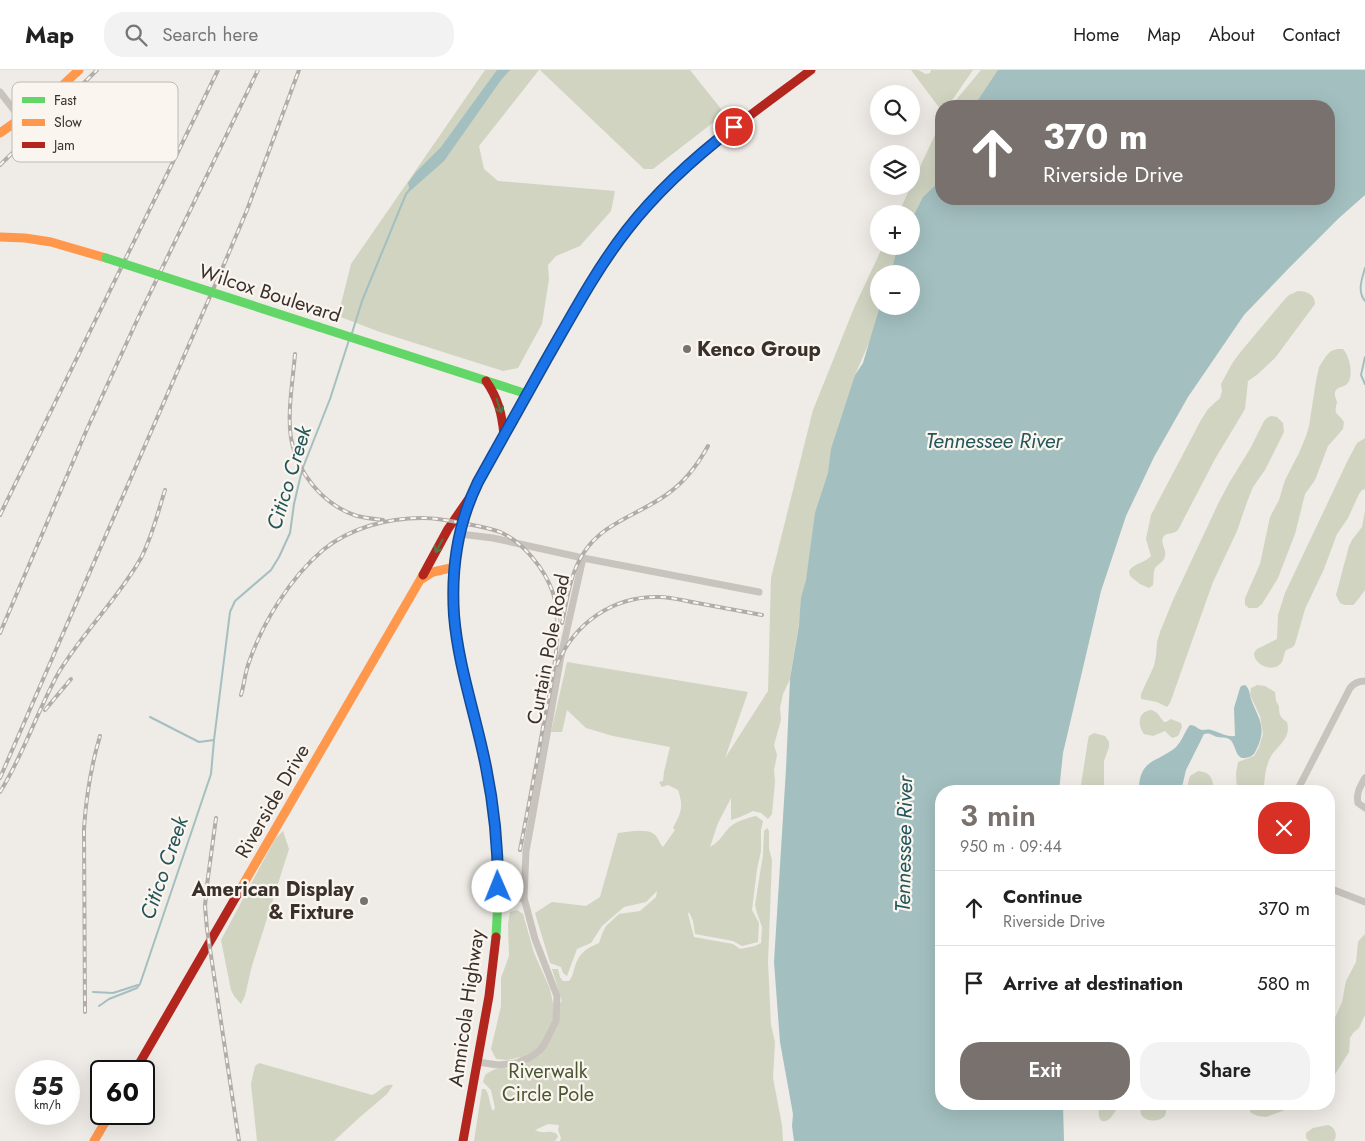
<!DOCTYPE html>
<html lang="en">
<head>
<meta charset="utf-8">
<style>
	body { margin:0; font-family:Jost,sans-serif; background:#f2f2f2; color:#222; height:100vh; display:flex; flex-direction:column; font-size:19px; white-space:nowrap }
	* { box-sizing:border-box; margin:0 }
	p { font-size:16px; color:#767676 }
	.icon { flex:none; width:28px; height:28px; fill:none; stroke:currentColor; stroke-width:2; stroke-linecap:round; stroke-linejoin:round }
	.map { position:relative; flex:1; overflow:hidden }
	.side { position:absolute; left:935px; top:715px; width:400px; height:325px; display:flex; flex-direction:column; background:#fff; border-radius:20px; box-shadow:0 5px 20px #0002 }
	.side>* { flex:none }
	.banner { position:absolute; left:935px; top:30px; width:400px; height:105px; border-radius:20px; box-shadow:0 5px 20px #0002; background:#79716d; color:#fff; overflow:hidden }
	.fabs { position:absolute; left:870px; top:15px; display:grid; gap:10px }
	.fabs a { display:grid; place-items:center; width:50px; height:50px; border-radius:50%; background:#fff; box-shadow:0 5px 20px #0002; font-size:25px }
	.speed { position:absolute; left:15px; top:990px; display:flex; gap:10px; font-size:25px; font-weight:700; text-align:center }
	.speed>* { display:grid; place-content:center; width:65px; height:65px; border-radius:50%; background:#fff; box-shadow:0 5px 20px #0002; line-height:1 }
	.speed small { font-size:12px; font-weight:400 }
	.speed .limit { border:2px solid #111; border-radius:8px; background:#fff; color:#111 }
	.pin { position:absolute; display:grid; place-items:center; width:42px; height:42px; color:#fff; margin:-21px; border:2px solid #fff; border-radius:50%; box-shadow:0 1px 5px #0007 }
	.me { position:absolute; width:55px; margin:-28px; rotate:359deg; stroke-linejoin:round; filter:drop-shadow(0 0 4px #0008) }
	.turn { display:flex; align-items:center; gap:18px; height:105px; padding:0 25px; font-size:22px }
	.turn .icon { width:65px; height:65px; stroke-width:2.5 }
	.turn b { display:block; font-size:35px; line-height:42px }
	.round { display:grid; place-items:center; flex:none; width:52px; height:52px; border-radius:20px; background:#f2f2f2 }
	.summary { display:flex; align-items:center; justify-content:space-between; height:85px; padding:0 25px }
	h1 { font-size:30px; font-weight:600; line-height:38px; color:#79716d }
	.primary-button { display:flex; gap:10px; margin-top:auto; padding:10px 25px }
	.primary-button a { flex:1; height:58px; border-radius:20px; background:#79716d; color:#fff; font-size:20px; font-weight:600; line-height:58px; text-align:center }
	.primary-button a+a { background:#f2f2f2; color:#222 }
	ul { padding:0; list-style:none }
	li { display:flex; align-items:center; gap:15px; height:75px; padding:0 25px; border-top:1px solid #e0e0e0 }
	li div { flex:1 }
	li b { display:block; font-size:19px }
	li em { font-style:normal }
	header { display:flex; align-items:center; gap:30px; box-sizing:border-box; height:70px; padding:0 25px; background:#fff; border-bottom:1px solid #e0e0e0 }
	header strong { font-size:24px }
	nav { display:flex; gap:28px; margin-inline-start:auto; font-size:18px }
	.search { width:350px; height:45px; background:#f2f2f2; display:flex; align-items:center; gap:12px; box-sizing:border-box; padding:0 18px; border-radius:20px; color:#767676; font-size:19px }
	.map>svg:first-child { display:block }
</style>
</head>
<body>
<header>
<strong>Map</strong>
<div class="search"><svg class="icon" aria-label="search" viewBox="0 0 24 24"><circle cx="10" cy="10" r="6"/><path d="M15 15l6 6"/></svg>Search here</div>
<nav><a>Home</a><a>Map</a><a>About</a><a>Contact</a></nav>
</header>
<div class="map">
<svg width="1365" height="1071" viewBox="0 0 1365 1071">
	<rect width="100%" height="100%" fill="#efebe6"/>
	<g fill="#d0d4c1">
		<polygon points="485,0 539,0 479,76 484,99 498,111 615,121 611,141 580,176 556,186 548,195 549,209 542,254 518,298 503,301 380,262 338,246 351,194"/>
		<polygon points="540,0 690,0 721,39 719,48 653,99 644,99"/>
		<polygon points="911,0 918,0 926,4 930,3 931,0 973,0 948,36 941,36 941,40"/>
		<polygon points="981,0 1016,0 991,36 951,36"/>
		<path d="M941,52V111L900,204H879V236H885L855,305L806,510L790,609L783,624L780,638L781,650L774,675L777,685L774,700L775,711L772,744L768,749L761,743L753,741L740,747L731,750V728L718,753L710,777C717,773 722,767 727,760C733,752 747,748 756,746L763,751L761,760V781L757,799L752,840L759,853L758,872L742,876L733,871L695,864L693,851L689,842L688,844L694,867L733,874L740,879L755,876L761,873L762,857L757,843L755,835L763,785L764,761L767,758L769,761V779L772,790L768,892L771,955L775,972L773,1008L782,1055L783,1071H560L561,1068L558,1060L559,1055L548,1054L535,1060C544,1065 548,1059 557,1064L558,1067L555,1071H474L482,1019H485C490,1024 489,1035 493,1041L495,1038L491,1020L483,1012L485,1005C493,999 503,995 512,1001L521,987L507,990L496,989L491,979L501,936V908L509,886L508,854L510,842L517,840L523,844L534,883L550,919L553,933V942L562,931L552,899H558L560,907L563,911H569C573,906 573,902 575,896C579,883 587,878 599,873L602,864L606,856L619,844L640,841L656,827L657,821L646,832L624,837L602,856L591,873L577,879L567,906L563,903L561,897L550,893L535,843L552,832L586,836L600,827L618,763C627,762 647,758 654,764C659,768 659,773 663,777L675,760L673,758C681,743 684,737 678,720L668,715L662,717L659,712L663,711L664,702L670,677L613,666L586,658L567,640L562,662H551L567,592L748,622L725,688L768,621L771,508L813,340L854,238L883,176H911V144H898Z"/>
		<path d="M1298,221C1306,221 1315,224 1315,234L1275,288L1258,304L1248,311L1245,339L1215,389L1178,460C1173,465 1167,462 1164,466C1159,473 1167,479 1165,486C1164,492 1158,494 1155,498C1153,503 1154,509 1153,515L1149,518L1140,514L1130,506L1129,501C1134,493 1145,493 1151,486L1146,469L1151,445L1201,350L1208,339L1220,328L1222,321L1221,314L1222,312L1233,292L1243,279L1285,229L1289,225Z"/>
		<path d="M1337,279H1343C1350,286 1354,307 1347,314C1344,317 1338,317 1336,320C1333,324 1336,328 1337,332C1333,346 1338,342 1344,352L1343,359L1328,376L1315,410L1305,424L1295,464L1278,508L1262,534L1257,538H1249L1245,535V528L1260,494L1270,447L1279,430L1285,410L1299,383L1306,366L1309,356L1316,311L1319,297L1326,286L1331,281Z"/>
		<polygon points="1271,346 1277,347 1283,353 1284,362 1265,400 1253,417 1247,432 1237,461 1213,512 1170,633 1167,637 1157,632 1141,629 1141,624 1154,596 1156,586 1157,572 1160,562 1173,530 1218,434 1229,413 1250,379 1264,351 1267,348"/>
		<path d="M1365,368V419L1362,420L1359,424L1348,448L1337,464L1324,499L1305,539L1295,574L1293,577L1286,580C1283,585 1284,592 1279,595C1270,602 1254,594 1254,583L1257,579L1277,569L1278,545L1285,523L1347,392L1357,373Z"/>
		<polygon points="1365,441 1365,520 1356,532 1353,535 1345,535 1340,533 1336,525 1349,476 1352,470 1362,457"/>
		<path d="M1257,615L1265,616L1275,622L1276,631L1279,636C1279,645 1280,647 1287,652C1292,670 1275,676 1269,690C1265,700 1264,711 1264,721H1237L1236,703L1238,692L1254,686L1259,677L1263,664L1260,646L1250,625L1251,618Z"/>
		<path d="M1152,640L1157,643L1164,652H1166L1171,649L1181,653L1182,657L1178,666L1172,668L1165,661L1153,666L1144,664C1137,654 1138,641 1152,640Z"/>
		<polygon points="1094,663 1105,666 1109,672 1109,677 1104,691 1104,721 1080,721 1088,670 1089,666"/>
		<path d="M1198,701C1211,702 1213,709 1214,721H1186L1190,706Z"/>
		<polygon points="283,761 289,779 251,899 245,926 241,934 234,926 231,920 221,870 275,769"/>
		<polygon points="1365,864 1365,945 1359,958 1353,963 1350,968 1349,982 1329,1014 1329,961 1342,932 1346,911 1356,892 1358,872 1362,867"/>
		<path d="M259,993L372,1025C380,1022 384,1013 393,1015L387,1024L360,1047L334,1071H257L251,1014L255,996Z"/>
		<path d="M1100,1034H1120C1117,1038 1112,1048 1108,1050C1097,1056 1098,1039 1100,1034Z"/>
		<path d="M1142,1034H1165C1165,1036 1167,1040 1166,1042C1165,1055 1133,1054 1142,1034Z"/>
		<polygon points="1249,1034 1302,1034 1266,1047 1258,1046 1251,1043 1249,1038"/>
		<path d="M1328,1055C1335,1057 1338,1065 1334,1071H1309L1306,1068V1063L1313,1058Z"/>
	</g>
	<g fill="#a3bfc0">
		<polygon points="497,0 510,0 501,10 444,91 410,121 408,113 416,102 441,77"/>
		<polygon points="998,0 1365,0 1365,125 1339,148 1290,197 1244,245 1188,327 1154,387 1126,446 1101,521 1063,683 1059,721 941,721 941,1034 1063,1034 1064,1071 794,1071 792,1056 793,1044 780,972 774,892 786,699 790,609 799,555 801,528 806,510 815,443 828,403 831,379 855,305 863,293 880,236 911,236 911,204 891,204 896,183 899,176 911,176 911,151 923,127 937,114 941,108 941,129 1329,129 1329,36 974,36"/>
		<path d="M1245,615C1250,619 1249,623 1251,629C1257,646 1267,656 1258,676C1256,680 1254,686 1249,687C1234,693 1237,673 1229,669C1226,667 1222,668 1218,667C1212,666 1211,662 1204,664L1186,700L1181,721H1139C1139,689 1156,693 1175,678C1182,672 1184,662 1190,655C1196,655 1197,659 1202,660C1205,660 1208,659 1211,660C1219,662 1226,667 1235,666L1234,638L1240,618L1241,616Z"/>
	</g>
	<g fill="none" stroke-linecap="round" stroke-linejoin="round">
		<g stroke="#a3bfc0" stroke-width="2">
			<path d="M1365,198C1362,209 1357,221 1365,231"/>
			<polyline points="352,263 362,231 406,124 411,118"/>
			<polyline points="1365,287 1361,305 1365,314"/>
			<polyline points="150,647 199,672 214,670"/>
			<polyline points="93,922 113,923 138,915"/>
			<polyline points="99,936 109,929 137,918 140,914 211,704 214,670 230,542 235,531 271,500 279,487 290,463 294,434 302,400 330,329 349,270"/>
		</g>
		<g stroke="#c9c3be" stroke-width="7">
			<polyline points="0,22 21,49"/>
			<polyline points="460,464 493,468 583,488 759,522"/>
			<path d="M1365,708C1360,717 1356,723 1358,733L1365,738"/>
			<path d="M1297,721L1350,618C1354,613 1358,611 1365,611"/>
			<polyline points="1329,818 1365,832"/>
			<polyline points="498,830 524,828 526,781 531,754 561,586 583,488"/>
			<polyline points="478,992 498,995 516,993 529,988 539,981 544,975 556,951 557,926 535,869 524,828"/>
		</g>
		<g stroke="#63d668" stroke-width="9">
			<polyline points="319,257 527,324"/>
			<path d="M496,867C500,811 497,752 486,697C472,627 445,555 456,483C463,439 481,406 503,368"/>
		</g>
		<g stroke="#ff974d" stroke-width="9">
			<polyline points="0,63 48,29 79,0"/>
			<polyline points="0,167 25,168 51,172 106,188"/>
			<polyline points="503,368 570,249 598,201"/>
			<polyline points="422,509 433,502 455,497"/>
			<polyline points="237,825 423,505"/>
			<polyline points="94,1071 110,1044"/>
		</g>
		<g stroke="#b3261e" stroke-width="9">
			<path d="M598,201C611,182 624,163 639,146C688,88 751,45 811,0"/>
			<path d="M486,311C498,328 502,344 504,365"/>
			<polyline points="423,505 448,459 470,427"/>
			<polyline points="135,1001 237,825"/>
			<polyline points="463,1071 489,926 496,867"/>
		</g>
		<g stroke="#b1aca8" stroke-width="4">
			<g id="rail">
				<polyline points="0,95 97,0"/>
				<path d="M295,284C293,309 287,344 291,368C297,403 323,435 357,446C365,448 375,449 383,450"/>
				<polyline points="0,445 218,0"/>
				<path d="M562,553C567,530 570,504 583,484C602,453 638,445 666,425C685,412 697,396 708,376"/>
				<polyline points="0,563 87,359 139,246 258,0"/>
				<path d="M557,595C574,553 613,526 659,527C672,527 685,531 697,533C719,537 740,541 762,545"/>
				<path d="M241,625C244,615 245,603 249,592C263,552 290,508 323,480C350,458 387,448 422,448C437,448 452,451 467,454C478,456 489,458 500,462C523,472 545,499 553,523C565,558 550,621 543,657C536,698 528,739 520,780"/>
				<polyline points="45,640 71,609"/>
				<polyline points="0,708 222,199 247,140 299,0"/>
				<path d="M0,722C24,684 37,641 59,602C83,562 118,529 141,488C152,467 158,442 165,420"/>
				<polyline points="216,748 207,815 205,836 207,859 239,1071"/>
				<path d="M85,942L84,759C86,728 91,696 100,666"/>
			</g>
		</g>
		<use href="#rail" stroke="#faf5ef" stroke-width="2" stroke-dasharray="5.5" stroke-linecap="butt"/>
		<polyline stroke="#63d668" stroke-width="9" points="106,188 319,257"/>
	</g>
	<defs><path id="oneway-shaft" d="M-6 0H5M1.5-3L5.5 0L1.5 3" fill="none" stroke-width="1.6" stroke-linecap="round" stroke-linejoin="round" transform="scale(1.25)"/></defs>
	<g stroke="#4c7b47">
		<use href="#oneway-shaft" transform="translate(499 336) rotate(72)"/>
		<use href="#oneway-shaft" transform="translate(439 476) rotate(119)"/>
	</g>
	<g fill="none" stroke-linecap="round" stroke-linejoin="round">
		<g stroke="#114b97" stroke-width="12">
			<path id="route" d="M498,817C498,777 494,736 486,697C476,646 458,596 454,545C451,499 458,453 478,412C500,372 523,332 545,292C571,247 595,201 627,160C658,120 695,87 734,57"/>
		</g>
		<use href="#route" stroke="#1a73e8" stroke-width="9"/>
	</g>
	<g fill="#79716d" stroke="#faf5ef" stroke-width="2">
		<circle cx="687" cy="279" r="5"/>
		<circle cx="364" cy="831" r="5"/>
	</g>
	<g text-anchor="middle" stroke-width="4.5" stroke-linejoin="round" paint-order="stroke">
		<g font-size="20" fill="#3a302c" stroke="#faf5ef">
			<text transform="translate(270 223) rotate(18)" y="7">Wilcox Boulevard</text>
			<text transform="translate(548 579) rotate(-79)" y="7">Curtain Pole Road</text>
			<text transform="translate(272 731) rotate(-60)" y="7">Riverside Drive</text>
			<text transform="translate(466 938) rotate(-82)" y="7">Amnicola Highway</text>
		</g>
		<g font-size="20" font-weight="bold" fill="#3a302c" stroke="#faf5ef" text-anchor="start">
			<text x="697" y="286">Kenco Group</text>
			<text x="354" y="826" text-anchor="end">American Display<tspan x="354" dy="23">&amp; Fixture</tspan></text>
		</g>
		<g font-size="20" fill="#495731" stroke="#faf5ef">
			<text x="548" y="1008">Riverwalk<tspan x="548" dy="23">Circle Pole</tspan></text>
		</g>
		<g font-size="21" font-style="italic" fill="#23565a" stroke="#faf5ef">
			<text x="994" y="378">Tennessee River</text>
			<text transform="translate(289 408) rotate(-73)" y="7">Citico Creek</text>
			<text transform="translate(904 774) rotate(-89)" y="7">Tennessee River</text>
			<text transform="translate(164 798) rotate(-71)" y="7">Citico Creek</text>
		</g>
	</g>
	<rect x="12" y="12" width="166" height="80" rx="8" fill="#faf5ef" stroke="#c0bab4" stroke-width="1"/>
	<rect x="22" y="27" width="23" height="6" fill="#63d668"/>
	<rect x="22" y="49" width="23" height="7" fill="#ff974d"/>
	<rect x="22" y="72" width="23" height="6" fill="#b3261e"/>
	<g font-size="14" fill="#3a302c">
		<text x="54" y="35">Fast</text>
		<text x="54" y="57">Slow</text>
		<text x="54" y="80">Jam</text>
	</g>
</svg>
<div class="fabs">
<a><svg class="icon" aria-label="search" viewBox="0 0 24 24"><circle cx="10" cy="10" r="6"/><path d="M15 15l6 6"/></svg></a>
<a><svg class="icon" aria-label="layers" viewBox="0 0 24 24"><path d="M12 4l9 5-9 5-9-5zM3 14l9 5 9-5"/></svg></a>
<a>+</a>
<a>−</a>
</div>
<div class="speed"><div>55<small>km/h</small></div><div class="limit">60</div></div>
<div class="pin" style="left:734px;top:57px;background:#d93025"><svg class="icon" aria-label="arrive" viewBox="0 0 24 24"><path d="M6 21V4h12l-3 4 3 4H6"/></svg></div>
<svg class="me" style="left:498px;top:817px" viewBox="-20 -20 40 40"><circle r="19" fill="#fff"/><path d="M0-13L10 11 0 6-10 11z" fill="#1a73e8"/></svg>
<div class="banner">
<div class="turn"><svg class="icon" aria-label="ahead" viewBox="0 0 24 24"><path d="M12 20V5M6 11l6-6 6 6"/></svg><div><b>370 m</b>Riverside Drive</div></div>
</div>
<section class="side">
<div class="summary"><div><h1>3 min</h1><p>950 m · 09:44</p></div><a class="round" style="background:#d93025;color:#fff"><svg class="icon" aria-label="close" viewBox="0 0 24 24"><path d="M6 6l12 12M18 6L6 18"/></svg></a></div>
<ul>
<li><svg class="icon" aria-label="ahead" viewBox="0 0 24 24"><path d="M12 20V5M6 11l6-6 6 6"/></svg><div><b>Continue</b><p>Riverside Drive</p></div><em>370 m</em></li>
<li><svg class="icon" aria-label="arrive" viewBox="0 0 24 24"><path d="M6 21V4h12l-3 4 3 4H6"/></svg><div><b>Arrive at destination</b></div><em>580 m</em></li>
</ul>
<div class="primary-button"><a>Exit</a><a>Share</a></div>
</section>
</div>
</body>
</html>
